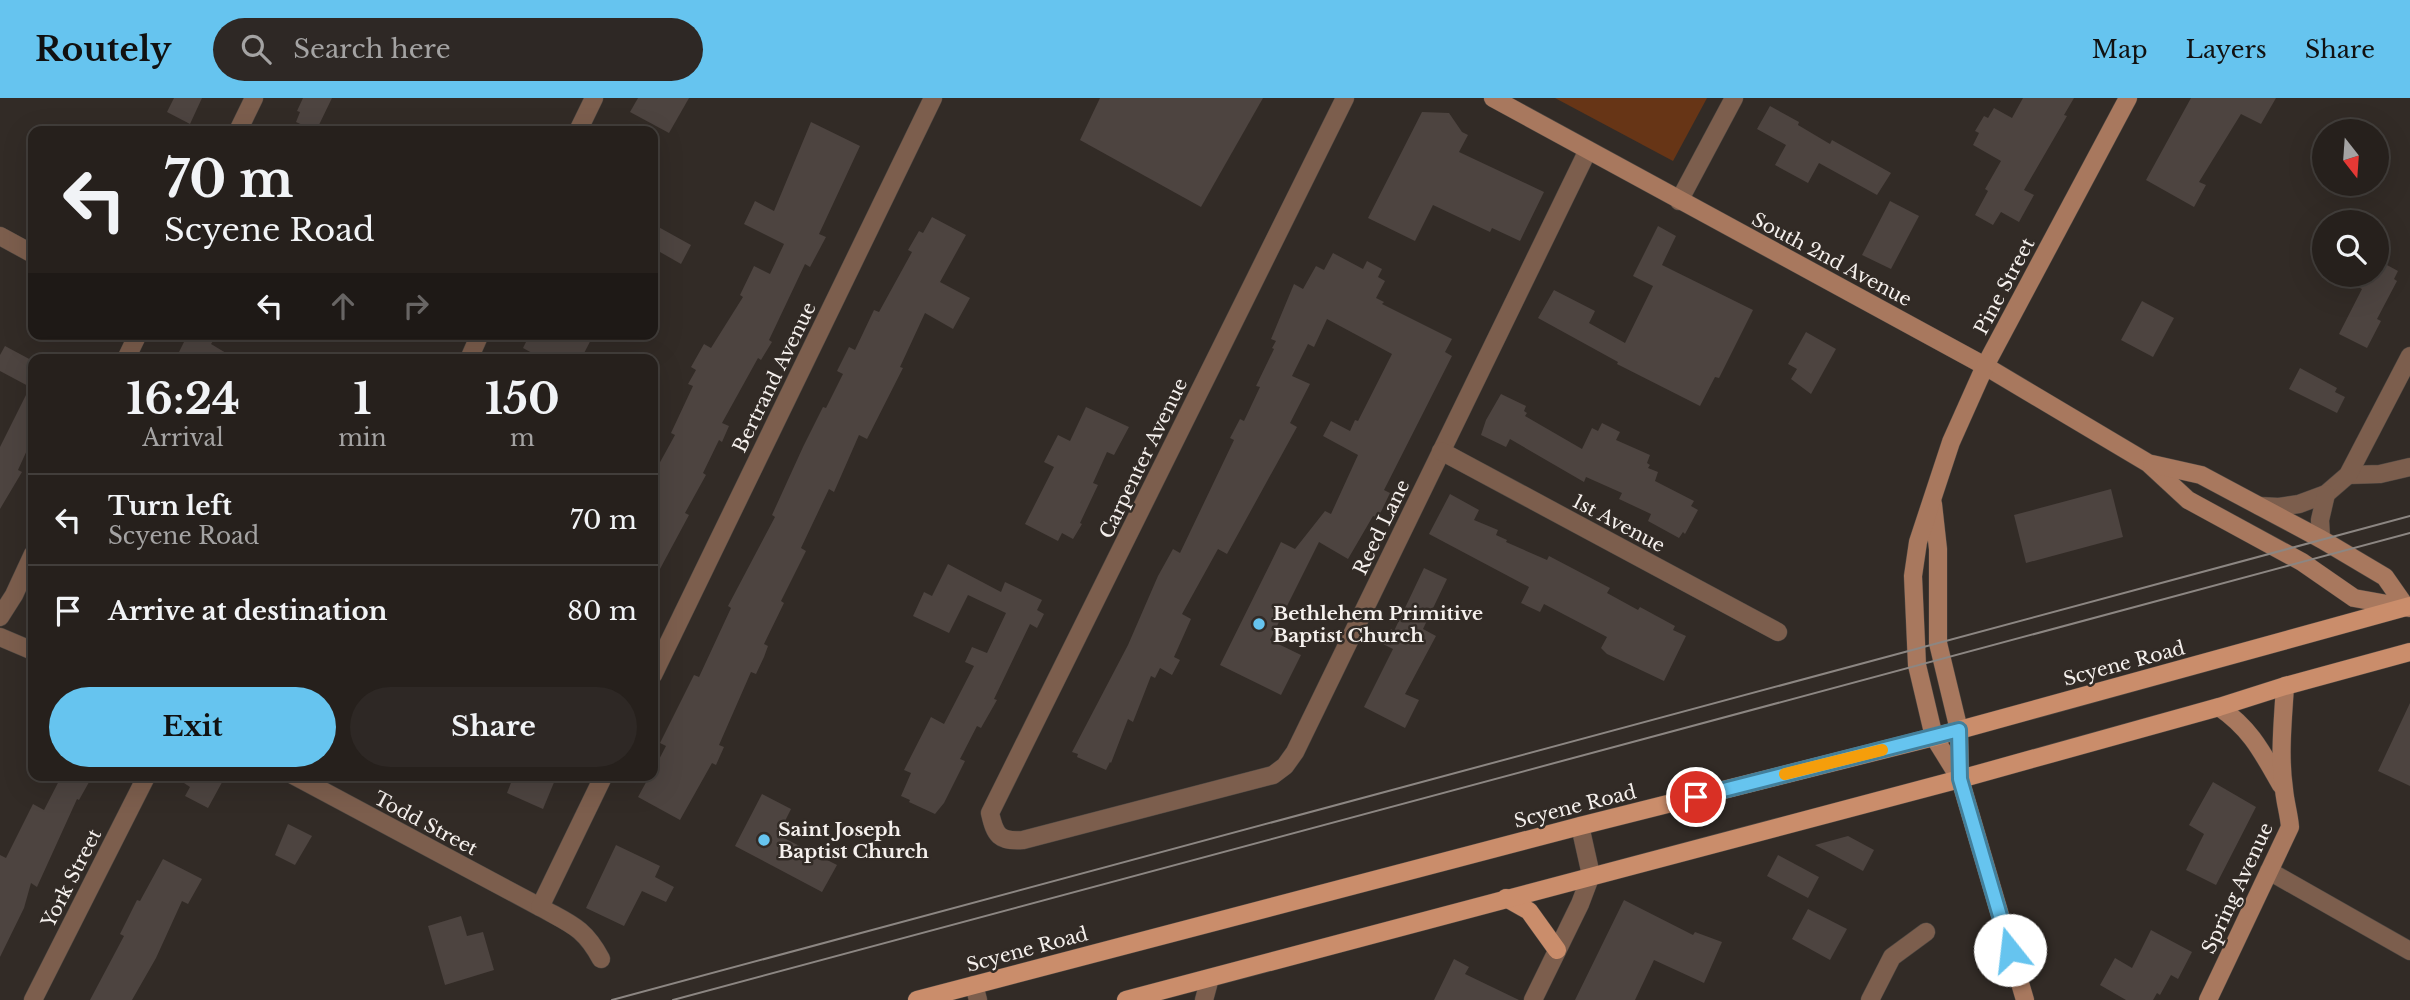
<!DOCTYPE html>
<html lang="en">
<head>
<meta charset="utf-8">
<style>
	body { margin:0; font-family:"Libre Baskerville",serif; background:#2e2825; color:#f1f3f6; height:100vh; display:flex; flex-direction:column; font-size:26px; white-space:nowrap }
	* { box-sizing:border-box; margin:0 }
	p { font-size:23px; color:#a4a3a3 }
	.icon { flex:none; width:38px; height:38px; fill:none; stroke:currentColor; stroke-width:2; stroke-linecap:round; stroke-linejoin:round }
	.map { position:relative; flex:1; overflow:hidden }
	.details { position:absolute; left:28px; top:256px; width:630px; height:427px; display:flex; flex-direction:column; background:#26201c; border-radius:14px; box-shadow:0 7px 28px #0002,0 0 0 2px #423e3b }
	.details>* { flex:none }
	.guide { position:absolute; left:28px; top:28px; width:630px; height:214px; border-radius:14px; box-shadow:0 7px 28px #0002,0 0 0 2px #423e3b; background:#26201c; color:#f1f3f6; overflow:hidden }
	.needle { width:46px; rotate:163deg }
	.controls { position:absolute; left:2312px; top:21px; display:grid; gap:14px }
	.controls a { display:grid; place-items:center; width:77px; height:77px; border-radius:50%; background:#26201c; box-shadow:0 7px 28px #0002,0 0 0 2px #423e3b; font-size:35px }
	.pin { position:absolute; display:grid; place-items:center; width:60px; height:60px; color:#fff; margin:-30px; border:4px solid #fff; border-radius:50%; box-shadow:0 2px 7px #0007 }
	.me { position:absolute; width:77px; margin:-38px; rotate:344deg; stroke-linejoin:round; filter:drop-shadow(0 0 5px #0008) }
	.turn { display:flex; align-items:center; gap:24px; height:147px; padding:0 21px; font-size:32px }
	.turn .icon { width:91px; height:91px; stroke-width:2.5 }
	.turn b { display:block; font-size:49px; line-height:60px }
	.lanes { display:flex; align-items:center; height:66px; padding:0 21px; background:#0003; justify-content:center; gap:35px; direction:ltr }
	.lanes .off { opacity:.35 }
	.eta { display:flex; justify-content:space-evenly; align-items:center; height:119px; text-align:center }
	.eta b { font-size:42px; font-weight:700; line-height:49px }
	.button { display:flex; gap:14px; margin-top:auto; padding:14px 21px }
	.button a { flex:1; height:80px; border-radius:42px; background:#66c4ef; color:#111; font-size:28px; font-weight:700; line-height:80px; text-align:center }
	.button a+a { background:#2e2825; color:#f1f3f6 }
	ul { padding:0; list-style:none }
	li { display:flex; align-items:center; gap:21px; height:91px; padding:0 21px; border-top:2px solid #423e3b }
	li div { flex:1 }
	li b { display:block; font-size:26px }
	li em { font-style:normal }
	header { display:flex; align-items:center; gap:42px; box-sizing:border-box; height:98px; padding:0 35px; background:#66c4ef; color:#111 }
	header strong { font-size:33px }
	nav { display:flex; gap:38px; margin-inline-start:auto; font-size:24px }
	.search { width:490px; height:63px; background:#2e2825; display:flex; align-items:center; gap:18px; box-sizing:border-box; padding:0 24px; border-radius:38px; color:#a4a3a3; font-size:26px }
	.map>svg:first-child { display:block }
</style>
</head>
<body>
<header>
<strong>Routely</strong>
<div class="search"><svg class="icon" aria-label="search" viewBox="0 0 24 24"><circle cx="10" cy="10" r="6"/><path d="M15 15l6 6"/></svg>Search here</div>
<nav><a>Map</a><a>Layers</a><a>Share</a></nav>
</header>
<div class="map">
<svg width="2410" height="902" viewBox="0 0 2410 902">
	<rect width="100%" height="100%" fill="#322b26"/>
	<polygon fill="#673516" points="1555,0 1707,0 1673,63"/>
	<g fill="#4d4440">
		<polygon points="174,0 202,0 190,26 167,14"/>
		<polygon points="303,0 332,0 316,33 296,24 300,14 297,13"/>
		<polygon points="638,0 689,0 669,35 630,14"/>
		<polygon points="1100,0 1263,0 1201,109 1080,42"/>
		<polygon points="2023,0 2074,0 2064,17 2067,18 2024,92 2034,97 2019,124 2001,114 1993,127 1975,117 1988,93 1985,91 2001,63 1973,47 1979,35 1975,33 1984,18 1988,20 1994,10 2012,20"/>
		<polygon points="2191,0 2276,0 2261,26 2241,16 2199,84 2206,87 2194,109 2146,82"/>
		<polygon points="1770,8 1799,24 1798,27 1830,46 1832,42 1891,75 1877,97 1819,65 1808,85 1775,67 1786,47 1757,31"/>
		<polygon points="1422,14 1449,15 1462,34 1468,37 1459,54 1544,94 1520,143 1492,130 1490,134 1433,107 1415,143 1368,120"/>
		<polygon points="811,24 860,48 819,136 826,139 810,169 805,166 769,242 772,244 761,262 758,260 722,325 729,328 722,344 719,342 703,375 706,377 685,415 689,417 653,484 653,377 675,337 671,335 693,288 688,286 696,272 691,269 704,246 711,250 743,199 740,197 754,168 770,176 784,146 744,126 755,103 774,113"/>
		<polygon points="1890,103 1919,118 1891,171 1862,157"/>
		<polygon points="932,119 966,137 940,184 970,200 953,231 925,215 900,269 903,270 867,341 859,337 834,394 829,391 801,450 806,453 781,503 784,505 764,546 768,548 764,559 756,576 751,574 719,647 724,649 716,667 712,665 680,722 638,699 650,677 653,677 653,673 666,648 660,645 694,577 699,579 731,510 728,508 775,419 772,417 803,349 823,309 826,310 843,276 837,273 849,249 855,252 874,212 879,214 912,154 908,152 919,133 923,135"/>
		<polygon points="653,126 691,147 681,166 653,150"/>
		<polygon points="1658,128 1676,138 1662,167 1753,212 1719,280 1715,279 1700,308 1617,266 1618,264 1538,220 1554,192 1595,213 1589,225 1625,245 1653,188 1633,178"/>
		<polygon points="1333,155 1363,171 1367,163 1382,171 1378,179 1385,183 1376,200 1384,204 1382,206 1452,241 1445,254 1452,258 1384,392 1390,395 1378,420 1373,418 1348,461 1319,444 1270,542 1301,557 1281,597 1220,567 1281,444 1295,451 1325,413 1331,416 1358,357 1323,338 1331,323 1350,333 1355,322 1358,323 1392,256 1327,221 1314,249 1308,246 1292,278 1310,286 1290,325 1297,329 1227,456 1218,451 1182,516 1191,521 1174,559 1180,562 1172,577 1160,570 1155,580 1151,578 1133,624 1128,621 1111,665 1110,664 1106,672 1077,659 1078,656 1072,654 1128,547 1158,478 1173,451 1180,455 1234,342 1230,340 1240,321 1244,323 1260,289 1256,288 1274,251 1272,250 1276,243 1271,241 1294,186 1303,191 1316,168 1324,172"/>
		<polygon points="2376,161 2398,173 2394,181 2397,183 2377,221 2381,223 2367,250 2339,236 2362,191 2336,177 2376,177"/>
		<polygon points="2142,203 2174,220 2153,259 2121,242"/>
		<polygon points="1806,234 1836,251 1811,296 1791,281 1797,271 1788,266"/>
		<polygon points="188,236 218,236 211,246 236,261 193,261 179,254"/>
		<polygon points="530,236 594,236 581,261 543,261 523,250"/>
		<polygon points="5,248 33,263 33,339 18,372 22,374 0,411 0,349 30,289 0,273 0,257"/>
		<polygon points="2300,270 2337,290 2335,294 2345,299 2337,315 2289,291"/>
		<polygon points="1501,296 1526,308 1524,313 1527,315 1525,318 1582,351 1592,330 1598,333 1602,325 1620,334 1616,342 1650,357 1647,365 1650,367 1648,370 1658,374 1655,383 1694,403 1691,408 1698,412 1685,436 1683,434 1679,440 1648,423 1651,416 1619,401 1622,395 1586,379 1584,384 1510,341 1506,349 1481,337 1486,322"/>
		<polygon points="1086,309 1129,329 1114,357 1107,354 1093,385 1098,387 1080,425 1082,426 1073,441 1062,435 1058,443 1025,426 1054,369 1044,364 1058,337 1070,343"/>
		<polygon points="2111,391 2123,439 2026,465 2014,417"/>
		<polygon points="1450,396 1479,412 1474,422 1498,432 1496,437 1507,442 1506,444 1547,462 1549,458 1610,490 1607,495 1638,512 1640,509 1675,528 1673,532 1686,538 1664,583 1607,556 1601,550 1607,539 1544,506 1540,514 1521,505 1529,489 1429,436"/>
		<polygon points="948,466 1001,494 1005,484 1042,502 1037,512 1044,516 1037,530 1030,526 994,601 997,602 981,630 977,628 960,661 965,663 944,705 935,716 909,704 910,702 901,698 911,675 904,672 931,619 944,626 974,568 965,564 972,549 987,555 1006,515 968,497 949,535 913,518 924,494 932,498"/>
		<polygon points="1424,470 1447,481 1423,531 1436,538 1405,596 1419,602 1405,630 1364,609 1393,551 1383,546 1391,531 1394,533"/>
		<polygon points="2410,605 2410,688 2378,673"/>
		<polygon points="62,677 93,677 79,702 77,701 37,789 31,785 24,810 0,859 0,757 6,760 33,706 44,712"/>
		<polygon points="172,677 226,677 208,710 185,698 190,689"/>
		<polygon points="514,677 543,677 555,682 543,711 507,695"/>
		<polygon points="2213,684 2256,709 2216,787 2186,772 2204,736 2189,727"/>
		<polygon points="762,696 791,711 778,737 837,767 822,794 735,748"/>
		<polygon points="288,726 312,738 295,767 275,757"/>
		<polygon points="1848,738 1874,752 1863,773 1815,747"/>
		<polygon points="616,747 660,768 655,779 674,789 666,804 642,793 624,828 586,810"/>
		<polygon points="1778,757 1819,779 1808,800 1767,778"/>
		<polygon points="163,761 202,781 188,806 182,803 156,860 132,902 90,902 124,838 120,836 137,802 140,803"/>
		<polygon points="1624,802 1693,837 1695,834 1722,844 1704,885 1654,862 1635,902 1575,902"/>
		<polygon points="1808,811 1847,831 1830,862 1792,841"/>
		<polygon points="461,818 467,838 483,834 494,872 445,887 428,828"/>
		<polygon points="2151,832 2192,854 2178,881 2171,877 2160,897 2157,895 2153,902 2126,902 2100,887 2115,860 2132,870"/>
		<polygon points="1454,861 1469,869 1465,876 1519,902 1434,902"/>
	</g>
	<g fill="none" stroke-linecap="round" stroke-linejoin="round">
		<g stroke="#4d4742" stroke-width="19">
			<g id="street">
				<path d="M1345,0L990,715C995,737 999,744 1023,742L1273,677L1285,668L1295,654L1588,52"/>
				<polyline points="238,33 254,0"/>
				<polyline points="578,33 594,0"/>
				<polyline points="1679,103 1734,0"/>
				<polyline points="0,138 33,156"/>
				<polyline points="126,261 138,236"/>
				<polyline points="469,261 480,236"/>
				<polyline points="1441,353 1778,534"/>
				<polyline points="2348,377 2380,376 2410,369"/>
				<polyline points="2259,408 2279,409 2299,406 2326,396 2348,377 2410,258"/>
				<polyline points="2321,441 2320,422 2326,396"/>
				<polyline points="0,519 14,497 33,456"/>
				<polyline points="0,539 33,553"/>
				<polyline points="653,577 933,0"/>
				<polyline points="293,677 540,809"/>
				<polyline points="2269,773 2410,853"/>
				<path d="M601,861C584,829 570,826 540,809L604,677"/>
				<polyline points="974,887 978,902"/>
				<polyline points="33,902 147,677"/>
				<polyline points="1204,902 1210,880"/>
				<polyline points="1533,902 1580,806 1591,777 1580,728"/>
				<polyline points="1870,902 1892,859 1926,834"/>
			</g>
		</g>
		<g stroke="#4d4742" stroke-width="19">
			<g id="secondary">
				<polyline points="1493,0 1985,268 2148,365 2188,402 2302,464 2354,500 2409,510"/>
				<polyline points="2152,366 2201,377 2321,441 2385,479 2406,509"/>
				<polyline points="1933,406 1938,451 1938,545 1959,632 1960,681 2025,902"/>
				<path d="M2219,609C2251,631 2262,654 2281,687"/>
				<polyline points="1960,681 1934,639 1917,567 1913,478 1918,444 1951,344 1985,268 2128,0"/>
				<path d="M2208,902L2290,729C2289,716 2285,704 2284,691C2279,657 2283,622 2285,588"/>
			</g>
		</g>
		<g stroke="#4d4742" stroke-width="19">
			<g id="primary">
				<polyline points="1506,800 1529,813 1557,852"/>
				<polyline points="917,902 1580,728 1934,639 2410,508"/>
				<polyline points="1126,902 1960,681 2219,609 2285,588 2410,554"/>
			</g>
		</g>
		<use href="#street" stroke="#7c5e4d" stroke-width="18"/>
		<use href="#secondary" stroke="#a8785e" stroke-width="18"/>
		<use href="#primary" stroke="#ca8d6b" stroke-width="18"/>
		<g stroke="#8c8682" stroke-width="2">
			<polyline points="612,902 2410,418"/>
			<polyline points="673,902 2410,435"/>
		</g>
	</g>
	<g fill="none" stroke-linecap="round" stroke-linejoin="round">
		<g stroke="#427f9b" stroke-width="18">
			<polyline id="route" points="1696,699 1959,632 1960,681 2010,852"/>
		</g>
		<use href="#route" stroke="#66c4ef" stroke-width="12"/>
		<polyline stroke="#f59e0b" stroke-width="12" points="1785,676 1882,652"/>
	</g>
	<g fill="#66c4ef" stroke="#322b26" stroke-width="2.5">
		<circle cx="1259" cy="526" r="7"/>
		<circle cx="764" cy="742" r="7"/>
	</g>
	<g text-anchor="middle" stroke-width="5" stroke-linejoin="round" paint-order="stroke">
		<g font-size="19" fill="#f5f0ed" stroke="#322b26">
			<text transform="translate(1832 161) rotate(28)" y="7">South 2nd Avenue</text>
			<text transform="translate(2004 188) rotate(-62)" y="7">Pine Street</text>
			<text transform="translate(774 279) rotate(-64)" y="7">Bertrand Avenue</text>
			<text transform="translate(1143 360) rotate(-64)" y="7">Carpenter Avenue</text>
			<text transform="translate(1619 425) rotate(28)" y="7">1st Avenue</text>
			<text transform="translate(1381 429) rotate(-64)" y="7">Reed Lane</text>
			<text transform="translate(2124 565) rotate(-15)" y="7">Scyene Road</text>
			<text transform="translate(1575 708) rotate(-14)" y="7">Scyene Road</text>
			<text transform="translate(426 725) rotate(28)" y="7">Todd Street</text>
			<text transform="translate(71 780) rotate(-63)" y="7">York Street</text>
			<text transform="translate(2237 790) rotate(-65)" y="7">Spring Avenue</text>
			<text transform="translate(1027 851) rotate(-15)" y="7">Scyene Road</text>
		</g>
		<g font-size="19" font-weight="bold" fill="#f5f0ed" stroke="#322b26" text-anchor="start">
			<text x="1273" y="522">Bethlehem Primitive<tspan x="1273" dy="22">Baptist Church</tspan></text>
			<text x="778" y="738">Saint Joseph<tspan x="778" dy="22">Baptist Church</tspan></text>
		</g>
	</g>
</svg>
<div class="controls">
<a><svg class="needle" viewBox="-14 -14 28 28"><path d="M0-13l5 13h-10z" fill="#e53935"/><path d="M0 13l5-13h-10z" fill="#a4a3a3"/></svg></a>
<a><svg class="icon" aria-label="search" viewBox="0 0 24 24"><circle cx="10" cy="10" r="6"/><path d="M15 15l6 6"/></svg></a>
</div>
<div class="pin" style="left:1696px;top:699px;background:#d93025"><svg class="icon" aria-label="arrive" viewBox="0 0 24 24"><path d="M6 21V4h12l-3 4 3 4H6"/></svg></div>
<svg class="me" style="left:2010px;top:852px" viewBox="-20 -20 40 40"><circle r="19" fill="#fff"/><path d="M0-13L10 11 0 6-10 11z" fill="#66c4ef"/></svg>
<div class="guide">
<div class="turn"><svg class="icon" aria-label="left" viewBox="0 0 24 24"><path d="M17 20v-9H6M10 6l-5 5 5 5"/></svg><div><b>70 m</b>Scyene Road</div></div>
<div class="lanes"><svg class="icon" aria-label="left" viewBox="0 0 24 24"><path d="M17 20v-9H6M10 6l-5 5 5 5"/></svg><svg class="icon off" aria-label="ahead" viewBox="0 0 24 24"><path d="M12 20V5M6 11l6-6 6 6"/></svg><svg class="icon off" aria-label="right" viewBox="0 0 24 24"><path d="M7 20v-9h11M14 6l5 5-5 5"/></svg></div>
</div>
<section class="details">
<div class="eta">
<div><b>16:24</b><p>Arrival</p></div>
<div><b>1</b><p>min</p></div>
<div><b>150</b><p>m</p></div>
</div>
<ul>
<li><svg class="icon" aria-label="left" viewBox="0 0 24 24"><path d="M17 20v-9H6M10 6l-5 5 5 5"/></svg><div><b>Turn left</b><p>Scyene Road</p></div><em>70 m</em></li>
<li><svg class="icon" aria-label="arrive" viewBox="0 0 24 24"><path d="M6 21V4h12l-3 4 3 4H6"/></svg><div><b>Arrive at destination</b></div><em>80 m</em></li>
</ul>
<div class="button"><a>Exit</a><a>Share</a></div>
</section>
</div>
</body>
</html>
